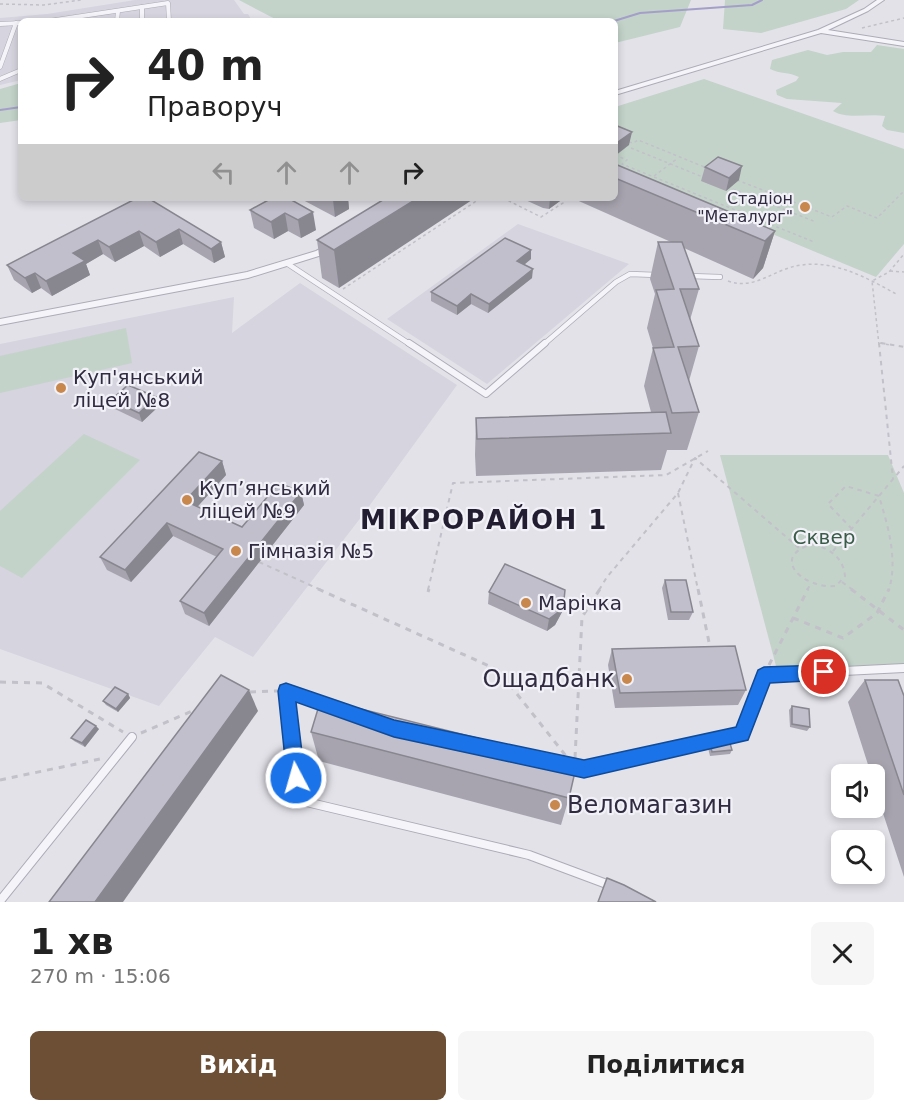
<!DOCTYPE html>
<html lang="uk">
<head>
<meta charset="utf-8">
<style>
	body { margin:0; font-family:"DejaVu Sans",sans-serif; background:#f6f6f6; color:#222; height:100vh; display:flex; flex-direction:column; font-size:22px; white-space:nowrap }
	* { box-sizing:border-box; margin:0 }
	p { font-size:20px; color:#767676 }
	.icon { flex:none; width:33px; height:33px; fill:none; stroke:currentColor; stroke-width:2; stroke-linecap:round; stroke-linejoin:round }
	.map { position:relative; height:902px; overflow:hidden }
	.side { display:flex; flex-direction:column; background:#fff; flex:1 }
	.side>* { flex:none }
	.top-card { position:absolute; left:18px; top:18px; width:600px; height:183px; border-radius:9px; box-shadow:0 3px 9px #0003; background:#fff; color:#222; overflow:hidden }
	.tools { position:absolute; left:831px; top:764px; display:grid; gap:12px }
	.tools a { display:grid; place-items:center; width:54px; height:54px; border-radius:9px; background:#fff; box-shadow:0 3px 9px #0003; font-size:30px }
	.pin { position:absolute; display:grid; place-items:center; width:51px; height:51px; color:#fff; margin:-26px; border:3px solid #fff; border-radius:50%; box-shadow:0 2px 6px #0007 }
	.me { position:absolute; width:66px; margin:-33px; rotate:354deg; stroke-linejoin:round; filter:drop-shadow(0 0 4px #0008) }
	.turn { display:flex; align-items:center; gap:21px; height:126px; padding:0 30px; font-size:27px }
	.turn .icon { width:78px; height:78px; stroke-width:2.5 }
	.turn b { display:block; font-size:42px; line-height:51px }
	.lanes { display:flex; align-items:center; height:57px; padding:0 30px; background:#0003; justify-content:center; gap:30px; direction:ltr }
	.lanes .off { opacity:.35 }
	.round { display:grid; place-items:center; flex:none; width:63px; height:63px; border-radius:9px; background:#f6f6f6 }
	.head { display:flex; align-items:center; justify-content:space-between; height:102px; padding:0 30px }
	h1 { font-size:36px; font-weight:800; line-height:45px }
	.primary-button { display:flex; gap:12px; margin-top:auto; padding:12px 30px }
	.primary-button a { flex:1; height:69px; border-radius:9px; background:#6d4f35; color:#fff; font-size:24px; font-weight:800; line-height:69px; text-align:center }
	.primary-button a+a { background:#f6f6f6; color:#222 }
	.map>svg:first-child { display:block }
</style>
</head>
<body>
<div class="map">
<svg width="904" height="902" viewBox="0 0 904 902">
	<rect width="100%" height="100%" fill="#e3e2e9"/>
	<g fill="#d6d4de">
		<polygon points="135,0 234,0 244,14 248,14 252,21 21,21 21,80 0,85 0,18 47,14"/>
		<polygon points="518,224 629,264 487,384 387,319"/>
		<polygon points="300,283 457,385 362,516 253,657 215,637 159,706 0,649 0,344 234,297 232,333"/>
	</g>
	<g fill="#c3d3c9">
		<polygon points="239,0 691,0 680,27 615,43 615,21 279,21"/>
		<polygon points="725,0 859,0 846,9 761,33 723,29"/>
		<path d="M877,45L904,49V133L887,130L882,126L885,116C868,113 848,120 833,111L842,103L787,99L777,95L776,90L796,81L799,77C789,72 780,74 770,69L772,60L808,50L827,55L843,52H871Z"/>
		<polygon points="704,79 904,149 904,244 876,277 615,169 615,107"/>
		<polygon points="21,83 21,120 0,123 0,89"/>
		<polygon points="126,328 132,363 0,393 0,356"/>
		<polygon points="84,434 140,460 22,578 0,566 0,511"/>
		<polygon points="720,455 888,455 904,493 904,666 776,666"/>
	</g>
	<g fill="none" stroke-linecap="round" stroke-linejoin="round">
		<g stroke="#a49fc8" stroke-width="2">
			<polyline points="614,21 640,13 752,5 762,0"/>
			<polyline points="0,110 21,107"/>
		</g>
		<g stroke="#adabb7" stroke-width="5">
			<g id="service-far3">
				<polyline points="142,7 142,21"/>
				<polyline points="49,21 168,3 169,21"/>
				<polyline points="117,21 118,11"/>
				<polyline points="0,24 21,23"/>
				<polyline points="0,67 16,23"/>
				<polyline points="0,79 21,70"/>
			</g>
		</g>
		<g stroke="#adabb7" stroke-width="6">
			<g id="service-far2">
				<polyline points="288,264 411,345"/>
				<polyline points="689,276 720,277"/>
				<polyline points="543,345 616,282 630,274 657,275"/>
			</g>
		</g>
		<g stroke="#adabb7" stroke-width="8">
			<polyline id="service-far1" points="409,343 486,394 545,343"/>
		</g>
		<g stroke="#adabb7" stroke-width="10">
			<g id="service">
				<polyline points="327,705 286,691 298,800 529,855 612,886"/>
				<polyline points="569,766 583,769 742,734 764,675 904,668"/>
				<polyline points="0,901 132,737"/>
			</g>
		</g>
		<g stroke="#adabb7" stroke-width="2">
			<g id="minor">
				<polygon points="877,0 884,0 868,11 828,30 904,42 904,46 821,33 615,95 615,91 818,30 864,9"/>
				<polygon points="331,243 336,246 322,255 248,278 0,325 0,319 247,272 316,251"/>
			</g>
		</g>
		<g stroke="#c2c0c8" stroke-width="1.5" stroke-dasharray="3 3" stroke-linecap="butt">
			<polyline points="0,4 44,5 81,0"/>
			<polyline points="862,28 904,18"/>
			<polyline points="629,142 633,143 638,140 707,168"/>
			<polyline points="631,148 705,178"/>
			<polyline points="615,155 627,160 622,164 814,242"/>
			<polyline points="654,176 678,158"/>
			<polyline points="737,180 832,217 847,206 877,218 904,191"/>
			<polyline points="727,187 816,222"/>
			<polyline points="503,198 541,217 563,203 563,198"/>
			<polyline points="767,203 776,194"/>
			<polyline points="890,271 904,272"/>
			<path d="M728,281C756,291 774,268 802,265C836,260 869,279 898,295"/>
			<polyline points="343,289 481,198"/>
			<polyline points="880,343 890,345"/>
			<polyline points="879,345 872,281 889,272 904,254"/>
		</g>
		<g stroke="#c2c0c8" stroke-width="2" stroke-dasharray="4.5 4.5" stroke-linecap="butt">
			<polyline points="879,343 893,479"/>
			<polyline points="881,343 904,347"/>
			<polyline points="678,493 698,590"/>
			<path d="M852,529L828,504L846,486L879,496C888,527 898,558 889,590"/>
			<path d="M813,544C830,549 843,557 845,576L836,586C802,589 769,556 813,544Z"/>
			<polyline points="833,551 904,466"/>
			<polyline points="259,562 321,590"/>
			<polyline points="842,582 853,590"/>
			<polyline points="428,590 453,483 666,475 708,451"/>
			<polyline points="599,590 607,577 678,493 695,458 799,548"/>
			<polyline points="807,590 810,585"/>
		</g>
		<g stroke="#c2c0c8" stroke-width="3" stroke-dasharray="6 6" stroke-linecap="butt">
			<polyline points="318,589 498,670 566,756"/>
			<polyline points="698,589 710,647"/>
			<polyline points="851,589 904,630"/>
			<polyline points="428,592 429,589"/>
			<polyline points="793,618 843,638 877,613 889,589"/>
			<polyline points="769,665 808,589"/>
			<polyline points="0,682 42,683 123,732"/>
			<polyline points="250,692 277,691"/>
			<polyline points="141,733 197,709"/>
			<polyline points="575,758 582,617 600,589"/>
			<polyline points="0,780 100,759"/>
		</g>
		<use href="#service-far3" stroke="#f5f4f8" stroke-width="4"/>
		<use href="#service-far2" stroke="#f5f4f8" stroke-width="4.5"/>
		<use href="#service-far1" stroke="#f5f4f8" stroke-width="6"/>
		<use href="#service" stroke="#f5f4f8" stroke-width="8"/>
		<use href="#minor" fill="#f5f4f8" fill-rule="evenodd"/>
	</g>
	<g fill="#a7a4af">
		<polygon points="615,164 775,231 763,268 753,279 684,248 699,289 690,320 699,346 689,381 699,412 687,450 667,450 661,470 476,476 475,455 476,418 651,412 644,386 653,348 647,328 655,294 650,279 658,242 671,242 572,198 615,198"/>
		<polygon points="705,167 739,180 726,191 701,181"/>
		<polygon points="137,198 221,242 225,257 214,263 183,244 160,257 144,246 115,262 103,254 86,264 90,275 52,296 41,288 32,293 14,280 7,265"/>
		<polygon points="272,198 316,230 301,238 288,231 274,239 254,228 250,210"/>
		<polygon points="302,198 348,198 349,209 335,217 303,200"/>
		<polygon points="386,198 339,288 322,278 317,240"/>
		<polygon points="521,198 560,198 560,201 549,209 543,208"/>
		<polygon points="531,259 524,265 532,278 488,313 471,304 457,315 431,301 431,292"/>
		<polygon points="156,397 159,406 142,422 115,409 111,400"/>
		<polygon points="222,461 226,475 197,507 242,527 301,492 304,505 209,626 185,614 180,601 217,557 173,536 131,582 107,570 100,557"/>
		<polygon points="665,580 693,612 689,620 668,620 662,588"/>
		<polygon points="489,592 564,600 562,612 555,625 547,631 488,604"/>
		<polygon points="612,649 746,690 738,705 615,708 608,665"/>
		<polygon points="865,680 904,696 904,877 874,786 874,774 871,774 848,702"/>
		<polygon points="128,694 130,698 118,712 106,705 103,701"/>
		<polygon points="792,706 810,727 807,731 790,727 789,710"/>
		<polygon points="99,729 85,747 74,741 71,738"/>
		<polygon points="311,732 569,798 561,825 319,761"/>
		<polygon points="710,744 732,750 730,754 710,756 708,748"/>
	</g>
	<g fill="#88868f">
		<polygon points="632,132 629,145 615,156 615,144"/>
		<polygon points="742,166 739,180 726,191 729,178"/>
		<polygon points="336,198 348,198 349,209 335,217 333,200"/>
		<polygon points="418,198 475,198 339,288 334,250"/>
		<polygon points="550,198 560,198 560,201 549,209"/>
		<polygon points="313,212 316,230 301,238 298,220"/>
		<polygon points="285,213 288,231 274,239 271,222"/>
		<polygon points="179,229 183,244 160,257 156,242"/>
		<polygon points="139,231 144,246 115,262 109,247"/>
		<polygon points="775,231 763,268 753,279 765,241"/>
		<polygon points="98,240 103,254 86,264 90,275 52,296 46,281 73,253"/>
		<polygon points="221,242 225,257 214,263 211,249"/>
		<polygon points="531,250 531,259 516,271 517,261"/>
		<polygon points="533,269 532,278 488,313 489,304"/>
		<polygon points="35,273 41,288 32,293 25,278"/>
		<polygon points="471,294 471,304 457,315 457,306"/>
		<polygon points="156,397 159,406 142,422 139,413"/>
		<polygon points="222,461 226,475 190,515 185,501"/>
		<polygon points="301,492 304,505 209,626 204,613"/>
		<polygon points="167,523 173,536 131,582 125,570"/>
		<polygon points="564,600 562,612 555,625 547,631 549,619"/>
		<polygon points="249,690 258,711 123,902 95,902"/>
		<polygon points="128,694 130,698 118,712 116,709"/>
		<polygon points="96,726 99,729 85,747 82,743"/>
	</g>
	<g fill="#c2bfcc" stroke="#88868f" stroke-width="1.5">
		<polygon points="615,125 632,132 615,144"/>
		<polygon points="718,157 742,166 729,178 705,167"/>
		<polygon points="615,164 775,231 765,241 615,178"/>
		<polygon points="137,198 148,198 221,242 211,249 179,229 156,242 139,231 109,247 98,240 73,253 85,261 46,281 35,273 25,278 7,265"/>
		<polygon points="272,198 288,198 313,212 298,220 285,213 271,222 250,210"/>
		<polygon points="386,198 418,198 334,250 317,240"/>
		<polygon points="505,238 531,250 517,261 533,269 489,304 471,294 457,306 431,292"/>
		<polygon points="658,242 682,242 699,289 680,289 699,346 678,347 699,412 672,413 653,348 674,347 656,290 674,289"/>
		<polygon points="128,385 156,397 139,413 111,400"/>
		<polygon points="666,412 671,433 477,439 476,418"/>
		<polygon points="199,452 222,461 185,501 242,527 279,483 301,492 204,613 180,601 223,549 167,523 125,570 100,557"/>
		<polygon points="505,564 565,590 564,600 557,613 549,619 489,592"/>
		<polygon points="665,580 686,580 693,612 671,612"/>
		<polygon points="735,646 746,690 620,693 612,649"/>
		<polygon points="221,675 249,690 95,902 49,902"/>
		<polygon points="865,680 898,680 904,696 904,795"/>
		<polygon points="115,687 128,694 116,709 103,701"/>
		<polygon points="321,699 577,763 569,798 311,732"/>
		<polygon points="792,706 809,709 810,727 792,724"/>
		<polygon points="86,720 96,726 82,743 71,738"/>
		<polygon points="729,740 732,750 712,752 710,744"/>
		<polygon points="607,878 624,885 656,902 598,902"/>
	</g>
	<polygon fill="#1a73e8" stroke="#114b97" stroke-width="1.5" points="824,665 830,667 833,672 830,678 824,680 770,683 748,740 584,778 394,737 296,702 305,778 302,784 296,787 289,784 287,778 278,691 280,685 286,683 394,720 584,760 736,727 758,670 764,667"/>
	<g fill="#c8874d" stroke="#f2f1f7" stroke-width="2">
		<circle cx="805" cy="207" r="6"/>
		<circle cx="61" cy="388" r="6"/>
		<circle cx="187" cy="500" r="6"/>
		<circle cx="236" cy="551" r="6"/>
		<circle cx="526" cy="603" r="6"/>
		<circle cx="627" cy="679" r="6"/>
		<circle cx="555" cy="805" r="6"/>
	</g>
	<g text-anchor="middle" stroke-width="4.5" stroke-linejoin="round" paint-order="stroke">
		<g font-size="16" fill="#302b41" stroke="#f2f1f7" text-anchor="end">
			<text x="793" y="204">Стадіон<tspan x="793" dy="18">"Металург"</tspan></text>
		</g>
		<g font-size="20" fill="#302b41" stroke="#f2f1f7" text-anchor="start">
			<text x="73" y="384">Куп'янський<tspan x="73" dy="23">ліцей №8</tspan></text>
			<text x="199" y="495">Куп’янський<tspan x="199" dy="23">ліцей №9</tspan></text>
			<text x="248" y="558">Гімназія №5</text>
			<text x="538" y="610">Марічка</text>
		</g>
		<g font-size="20" fill="#395c48" stroke="#f2f1f7">
			<text x="824" y="544">Сквер</text>
		</g>
		<g font-size="24" fill="#302b41" stroke="#f2f1f7" text-anchor="end">
			<text x="615" y="687">Ощадбанк</text>
			<text x="567" y="813" text-anchor="start">Веломагазин</text>
		</g>
		<g font-size="26" font-weight="bold" letter-spacing="1.5" fill="#231d31" stroke="#f2f1f7">
			<text x="484" y="529">МІКРОРАЙОН 1</text>
		</g>
	</g>
</svg>
<div class="tools">
<a><svg class="icon" aria-label="sound" viewBox="0 0 24 24"><path d="M4 9h4l5-4v14l-5-4H4zM17 9q2 3 0 6"/></svg></a>
<a><svg class="icon" aria-label="search" viewBox="0 0 24 24"><circle cx="10" cy="10" r="6"/><path d="M15 15l6 6"/></svg></a>
</div>
<div class="pin" style="left:824px;top:672px;background:#d93025"><svg class="icon" aria-label="arrive" viewBox="0 0 24 24"><path d="M6 21V4h12l-3 4 3 4H6"/></svg></div>
<svg class="me" style="left:296px;top:778px" viewBox="-20 -20 40 40"><circle r="17" fill="#1a73e8" stroke="#fff" stroke-width="3"/><path d="M0-11L8 9 0 5-8 9z" fill="#fff"/></svg>
<div class="top-card">
<div class="turn"><svg class="icon" aria-label="right" viewBox="0 0 24 24"><path d="M7 20v-9h11M14 6l5 5-5 5"/></svg><div><b>40 m</b>Праворуч</div></div>
<div class="lanes"><svg class="icon off" aria-label="left" viewBox="0 0 24 24"><path d="M17 20v-9H6M10 6l-5 5 5 5"/></svg><svg class="icon off" aria-label="ahead" viewBox="0 0 24 24"><path d="M12 20V5M6 11l6-6 6 6"/></svg><svg class="icon off" aria-label="ahead" viewBox="0 0 24 24"><path d="M12 20V5M6 11l6-6 6 6"/></svg><svg class="icon" aria-label="right" viewBox="0 0 24 24"><path d="M7 20v-9h11M14 6l5 5-5 5"/></svg></div>
</div>
</div>
<section class="side">
<div class="head"><div><h1>1 хв</h1><p>270 m · 15:06</p></div><a class="round"><svg class="icon" aria-label="close" viewBox="0 0 24 24"><path d="M6 6l12 12M18 6L6 18"/></svg></a></div>
<div class="primary-button"><a>Вихід</a><a>Поділитися</a></div>
</section>
</body>
</html>
